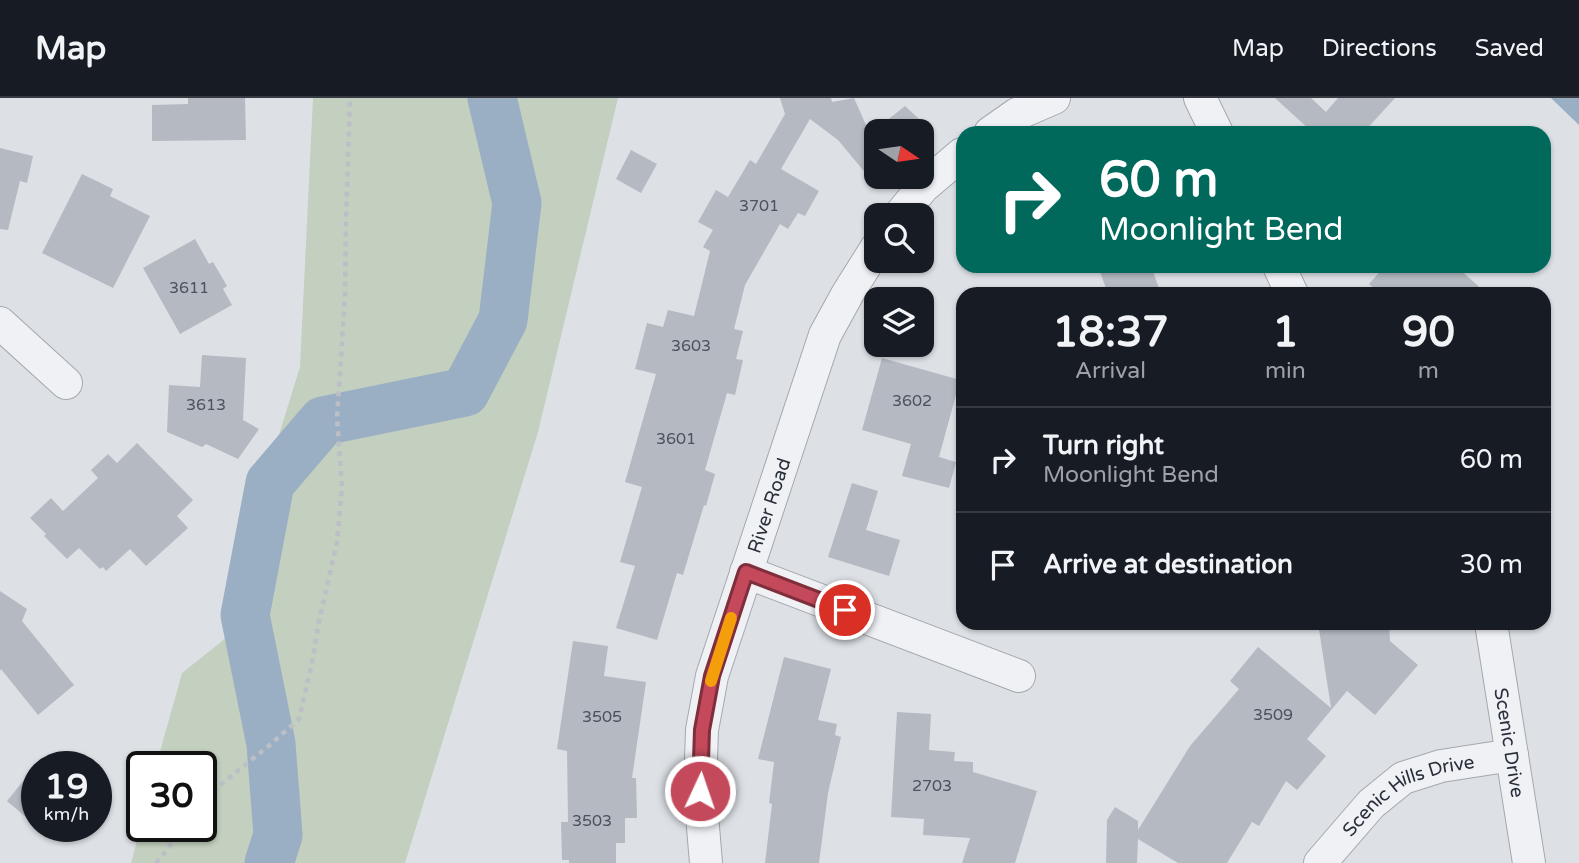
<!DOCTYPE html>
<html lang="en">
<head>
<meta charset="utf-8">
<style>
	body { margin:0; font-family:"Varela Round",sans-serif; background:#242831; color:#f1f3f6; height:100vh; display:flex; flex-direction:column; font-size:26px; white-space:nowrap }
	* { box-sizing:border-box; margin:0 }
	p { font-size:23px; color:#9ea1a6 }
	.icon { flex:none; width:38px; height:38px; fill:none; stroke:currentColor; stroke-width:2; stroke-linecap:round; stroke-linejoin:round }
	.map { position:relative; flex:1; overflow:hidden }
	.sheet { position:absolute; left:956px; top:189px; width:595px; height:343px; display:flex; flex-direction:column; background:#171b24; border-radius:21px; box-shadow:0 2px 5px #0004 }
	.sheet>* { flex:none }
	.guide { position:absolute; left:956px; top:28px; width:595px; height:147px; border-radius:21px; box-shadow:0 2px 5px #0004; background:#00695c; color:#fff; overflow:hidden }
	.needle { width:46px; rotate:103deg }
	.fabs { position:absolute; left:864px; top:21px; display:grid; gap:14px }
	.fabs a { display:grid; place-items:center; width:70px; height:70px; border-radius:14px; background:#171b24; box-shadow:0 2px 5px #0004; font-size:35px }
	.speed { position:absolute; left:21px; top:653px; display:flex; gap:14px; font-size:35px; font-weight:700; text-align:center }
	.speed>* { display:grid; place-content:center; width:91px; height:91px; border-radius:50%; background:#171b24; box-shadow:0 2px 5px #0004; line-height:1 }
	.speed small { font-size:18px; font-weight:400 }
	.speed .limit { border:4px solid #111; border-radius:10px; background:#fff; color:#111 }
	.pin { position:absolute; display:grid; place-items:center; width:60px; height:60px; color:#fff; margin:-30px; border:4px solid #fff; border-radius:50%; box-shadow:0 2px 7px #0007 }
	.me { position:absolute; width:77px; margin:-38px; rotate:3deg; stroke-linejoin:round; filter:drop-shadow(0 0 5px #0008) }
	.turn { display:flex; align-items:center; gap:24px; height:147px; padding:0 28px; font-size:32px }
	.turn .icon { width:91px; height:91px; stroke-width:2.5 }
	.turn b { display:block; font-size:49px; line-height:60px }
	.eta { display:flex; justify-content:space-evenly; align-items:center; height:119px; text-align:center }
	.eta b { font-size:42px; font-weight:700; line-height:49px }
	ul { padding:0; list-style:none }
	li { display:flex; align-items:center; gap:21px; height:105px; padding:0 28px; border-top:2px solid #363941 }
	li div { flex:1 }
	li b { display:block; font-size:26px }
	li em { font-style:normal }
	header { display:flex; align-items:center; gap:42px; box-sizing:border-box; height:98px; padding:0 35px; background:#171b24; border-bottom:2px solid #363941 }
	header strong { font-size:33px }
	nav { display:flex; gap:38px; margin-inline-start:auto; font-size:24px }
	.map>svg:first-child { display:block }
</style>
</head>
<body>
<header>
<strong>Map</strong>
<nav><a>Map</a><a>Directions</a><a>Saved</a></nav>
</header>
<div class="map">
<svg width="1579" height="765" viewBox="0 0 1579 765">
	<rect width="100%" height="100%" fill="#dde1e6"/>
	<polygon fill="#c3cfbf" points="313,0 618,0 538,334 405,765 131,765 142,724 142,728 201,728 201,668 156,668 182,575 236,532 264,385 300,269"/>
	<polygon fill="#9aaec4" points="1551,0 1579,0 1579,27"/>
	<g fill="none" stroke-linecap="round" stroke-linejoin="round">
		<polyline stroke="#9aaec4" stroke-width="49" points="269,765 278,737 271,646 245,517 270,385 323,323 465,294 503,222 517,105 492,0"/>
	</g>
	<g fill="#b5bac2">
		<polygon points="188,0 245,0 246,42 152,43 152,7 188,6"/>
		<polygon points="780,0 831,0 832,4 854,0 870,36 905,8 932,33 877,33 877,89 838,42 810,21 781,71 819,93 805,118 798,115 788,131 780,126 745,187 734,231 743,233 736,261 743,262 735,297 727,295 705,372 715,376 706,408 704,407 683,477 677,475 657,542 616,530 635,468 620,464 642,389 625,384 656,276 635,271 647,225 663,229 668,212 694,218 710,153 703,149 713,132 698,124 716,92 728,99 750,62 756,66 785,16"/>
		<polygon points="1275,0 1311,0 1326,14 1338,0 1395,0 1363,35 1307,35 1310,32"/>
		<polygon points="0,50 33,58 27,85 20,83 8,132 0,131"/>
		<polygon points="631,52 657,66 641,95 616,81"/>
		<polygon points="82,76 113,91 110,98 150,118 113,190 42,155"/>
		<polygon points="195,141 209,166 213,164 227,188 223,191 232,207 180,236 143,170"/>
		<polygon points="1098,168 1151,168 1161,196 1108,196"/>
		<polygon points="1385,168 1456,168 1487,196 1380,196 1369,186"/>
		<polygon points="202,257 246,260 243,322 259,331 238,361 206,346 202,349 167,334 169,287 200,289"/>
		<polygon points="882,260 960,282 939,359 956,364 949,390 902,378 911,346 862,332"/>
		<polygon points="137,345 193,402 177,418 188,430 146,468 130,451 106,473 103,469 100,471 79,450 67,461 44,438 46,436 30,420 51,400 63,413 98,380 91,372 108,356 117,365"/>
		<polygon points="852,385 878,393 866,432 900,442 889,478 828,459"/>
		<polygon points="0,493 27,511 22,523 74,587 38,617 1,571 0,573"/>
		<polygon points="1318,525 1389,525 1390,543 1418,567 1375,617 1347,593 1307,641 1326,658 1297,692 1286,683 1259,728 1252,724 1227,765 1178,765 1138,741 1137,765 1106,765 1107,722 1115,709 1138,723 1138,732 1190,648 1239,591 1230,583 1258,549 1331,610"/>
		<polygon points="573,543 608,548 604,578 646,584 632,680 636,680 637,720 625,720 625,745 616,745 616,765 569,765 569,762 562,762 561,724 568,724 567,653 557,651"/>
		<polygon points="784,559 831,571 818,622 837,626 835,637 841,639 828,695 819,765 765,765 772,706 769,705 774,664 758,661"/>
		<polygon points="897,614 931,616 929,652 955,654 954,663 973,664 973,674 1037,693 1015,765 962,765 970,740 923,737 924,721 891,719"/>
		<polygon points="24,682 37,693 37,708 27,720 7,703"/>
	</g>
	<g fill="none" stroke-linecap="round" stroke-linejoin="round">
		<g stroke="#a3a8af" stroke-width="34">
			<g id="street">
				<polyline points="1200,0 1217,35"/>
				<polyline points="990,35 1017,16 1054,0"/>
				<polyline points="900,117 923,89 962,56"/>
				<polyline points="1279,168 1292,196"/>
				<polyline points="0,225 66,285"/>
				<polyline points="746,474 1019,578"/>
				<path id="s1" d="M1491,525L1529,765"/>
				<path id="s2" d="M706,765L700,693L702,632L712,578L825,237L848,195L877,149"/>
				<path id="s3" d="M1320,765L1371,706L1403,680L1441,668L1512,657"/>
			</g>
		</g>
		<g stroke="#bcbfc5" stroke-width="4.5" stroke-dasharray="5 5" stroke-linecap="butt">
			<polyline points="201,710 219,688 271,646 299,621 312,565 319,523 337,444 342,390 337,320 345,199 346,124 350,0"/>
			<polyline points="156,765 186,728"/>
		</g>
		<use href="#street" stroke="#f0f1f5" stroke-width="32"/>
	</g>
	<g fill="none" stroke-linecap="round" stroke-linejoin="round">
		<g stroke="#7f2f3b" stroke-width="18">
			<polyline id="route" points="700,693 702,632 712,578 746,474 845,512"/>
		</g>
		<use href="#route" stroke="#c4495b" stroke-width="12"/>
		<polyline stroke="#f59e0b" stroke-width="12" points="711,583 731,520"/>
	</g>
	<g text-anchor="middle" stroke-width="7" stroke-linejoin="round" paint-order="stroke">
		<g font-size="16" fill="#4b525d">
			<text x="759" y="113">3701</text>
			<text x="189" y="195">3611</text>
			<text x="691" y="253">3603</text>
			<text x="912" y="308">3602</text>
			<text x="206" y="312">3613</text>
			<text x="676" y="346">3601</text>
			<text x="1273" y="622">3509</text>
			<text x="602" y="624">3505</text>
			<text x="932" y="693">2703</text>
			<text x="592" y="728">3503</text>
		</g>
		<g font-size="19" fill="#282f3b" stroke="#eceff4">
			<text dy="7" stroke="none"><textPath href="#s2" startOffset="368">River Road</textPath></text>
			<text dy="7" stroke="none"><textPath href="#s1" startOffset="121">Scenic Drive</textPath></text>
			<text dy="7" stroke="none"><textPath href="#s3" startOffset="116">Scenic Hills Drive</textPath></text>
		</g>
	</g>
</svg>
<div class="fabs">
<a><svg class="needle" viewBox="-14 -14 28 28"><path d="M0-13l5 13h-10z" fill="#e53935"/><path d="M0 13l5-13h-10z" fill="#9ea1a6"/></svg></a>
<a><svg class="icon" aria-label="search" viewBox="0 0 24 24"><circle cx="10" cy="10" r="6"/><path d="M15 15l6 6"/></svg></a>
<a><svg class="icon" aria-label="layers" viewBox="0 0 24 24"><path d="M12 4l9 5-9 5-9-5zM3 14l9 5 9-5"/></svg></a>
</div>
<div class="speed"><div>19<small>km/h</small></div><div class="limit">30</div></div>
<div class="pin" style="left:845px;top:512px;background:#d93025"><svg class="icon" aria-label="arrive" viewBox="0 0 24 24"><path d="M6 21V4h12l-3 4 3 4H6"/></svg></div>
<svg class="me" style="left:700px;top:693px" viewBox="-20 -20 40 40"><circle r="17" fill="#c4495b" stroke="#fff" stroke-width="3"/><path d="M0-11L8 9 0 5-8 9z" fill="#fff"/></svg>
<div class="guide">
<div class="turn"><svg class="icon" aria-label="right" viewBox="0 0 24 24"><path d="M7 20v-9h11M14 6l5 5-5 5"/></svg><div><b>60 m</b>Moonlight Bend</div></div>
</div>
<section class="sheet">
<div class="eta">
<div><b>18:37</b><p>Arrival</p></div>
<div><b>1</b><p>min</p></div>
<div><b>90</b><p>m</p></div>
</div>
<ul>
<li><svg class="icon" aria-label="right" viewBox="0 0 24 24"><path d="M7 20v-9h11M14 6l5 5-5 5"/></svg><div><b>Turn right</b><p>Moonlight Bend</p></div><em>60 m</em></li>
<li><svg class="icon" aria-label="arrive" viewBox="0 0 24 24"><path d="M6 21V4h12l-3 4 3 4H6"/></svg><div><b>Arrive at destination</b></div><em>30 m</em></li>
</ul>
</section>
</div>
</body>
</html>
